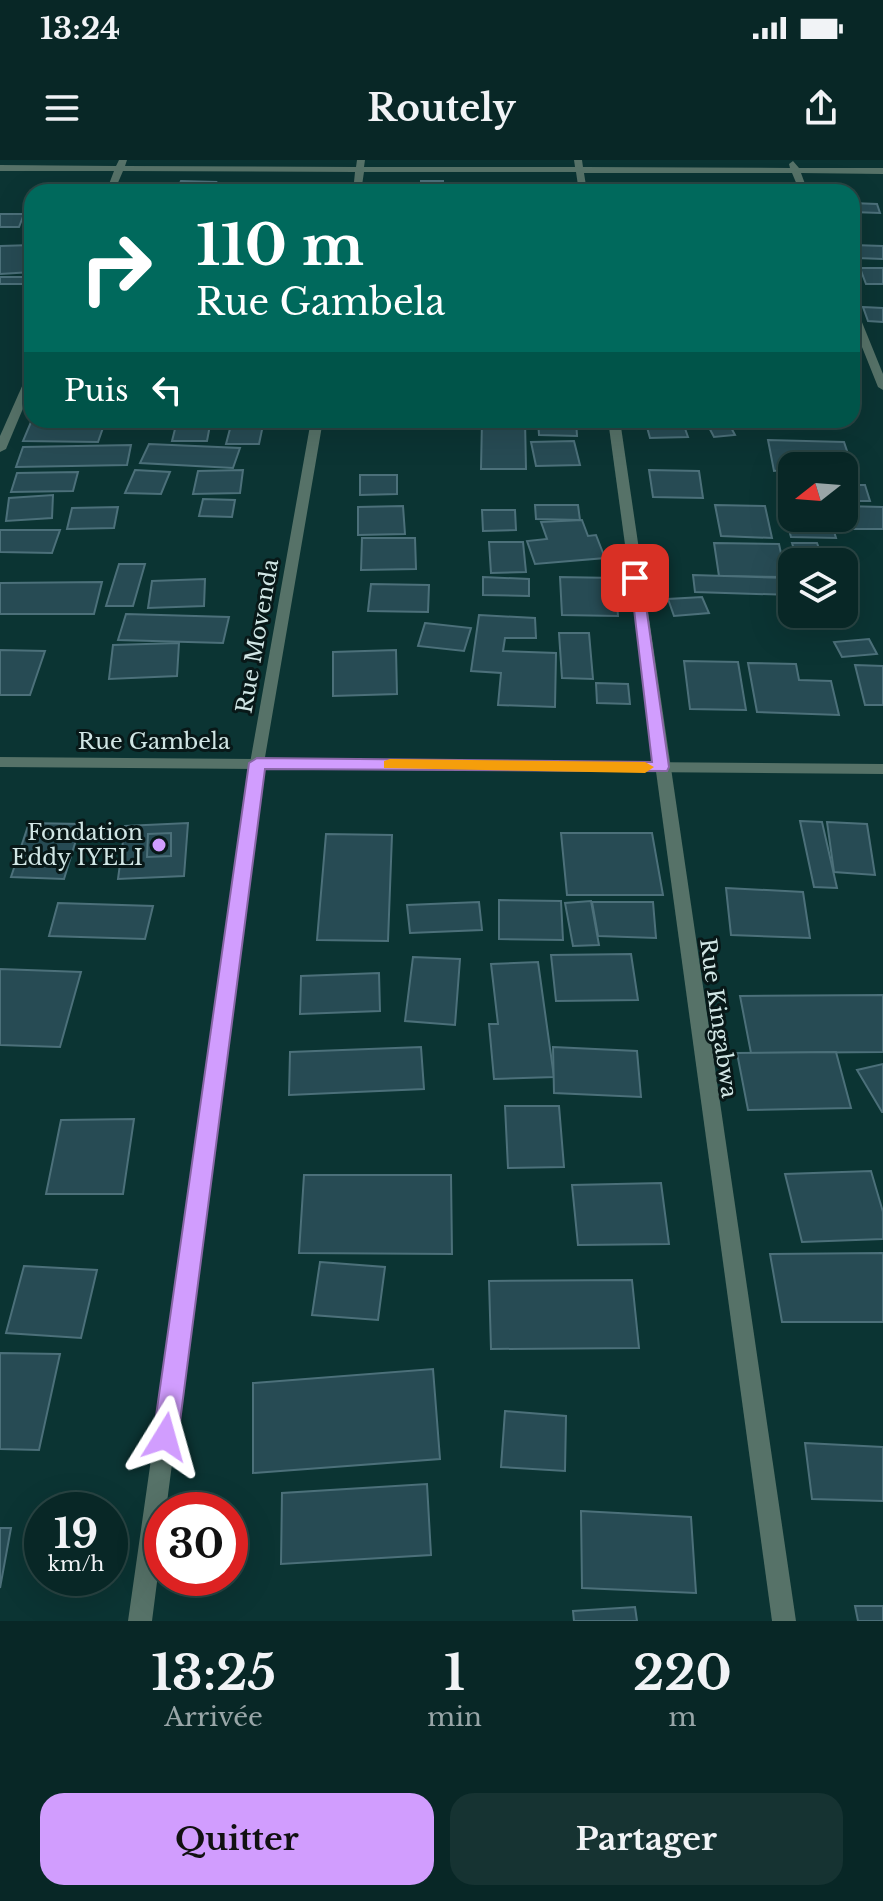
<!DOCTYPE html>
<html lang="fr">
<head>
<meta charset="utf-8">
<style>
	body { margin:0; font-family:"Libre Baskerville",serif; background:#163332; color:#f1f3f6; height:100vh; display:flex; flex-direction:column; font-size:30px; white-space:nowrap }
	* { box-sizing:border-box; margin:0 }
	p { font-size:26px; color:#98a5a7 }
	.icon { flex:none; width:44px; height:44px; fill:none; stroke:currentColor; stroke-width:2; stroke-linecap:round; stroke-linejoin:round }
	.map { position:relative; height:1461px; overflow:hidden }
	.panel { display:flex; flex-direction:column; background:#082726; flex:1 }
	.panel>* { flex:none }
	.guide { position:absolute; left:24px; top:24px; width:836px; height:244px; border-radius:24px; box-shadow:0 8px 32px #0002,0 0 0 2px #294443; background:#00695c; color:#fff; overflow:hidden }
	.needle { width:52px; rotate:253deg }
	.controls { position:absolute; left:778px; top:292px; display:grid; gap:16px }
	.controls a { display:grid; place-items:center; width:80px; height:80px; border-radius:16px; background:#082726; box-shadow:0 8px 32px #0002,0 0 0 2px #294443; font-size:40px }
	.speed { position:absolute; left:24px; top:1332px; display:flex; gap:16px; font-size:40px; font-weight:700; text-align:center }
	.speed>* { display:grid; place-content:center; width:104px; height:104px; border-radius:50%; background:#082726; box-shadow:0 8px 32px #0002,0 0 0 2px #294443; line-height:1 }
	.speed small { font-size:20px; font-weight:400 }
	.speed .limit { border:12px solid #d22; background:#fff; color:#111 }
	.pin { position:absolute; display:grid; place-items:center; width:68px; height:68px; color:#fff; margin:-34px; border-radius:16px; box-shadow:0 4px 12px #0006 }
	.me { position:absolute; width:88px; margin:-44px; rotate:8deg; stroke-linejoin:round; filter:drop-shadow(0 0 6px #0008) }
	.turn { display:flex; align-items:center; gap:28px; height:168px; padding:0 40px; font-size:36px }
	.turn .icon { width:104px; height:104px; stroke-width:2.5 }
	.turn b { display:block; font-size:56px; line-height:68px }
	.then { display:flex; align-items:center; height:76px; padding:0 40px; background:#0003; gap:16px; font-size:30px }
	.eta { display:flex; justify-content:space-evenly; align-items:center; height:136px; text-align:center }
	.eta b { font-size:48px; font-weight:800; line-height:56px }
	.cta { display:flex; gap:16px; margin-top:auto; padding:16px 40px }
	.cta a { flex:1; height:92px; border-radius:24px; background:#d19dfe; color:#111; font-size:32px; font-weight:800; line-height:92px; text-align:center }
	.cta a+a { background:#163332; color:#f1f3f6 }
	.status { display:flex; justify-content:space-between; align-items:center; height:56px; padding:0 40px; background:#082726; direction:ltr }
	.status svg { height:22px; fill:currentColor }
	header { display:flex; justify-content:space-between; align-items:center; height:104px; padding:0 40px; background:#082726; font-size:36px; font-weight:800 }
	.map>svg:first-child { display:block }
</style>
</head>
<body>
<div class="status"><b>13:24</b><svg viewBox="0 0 49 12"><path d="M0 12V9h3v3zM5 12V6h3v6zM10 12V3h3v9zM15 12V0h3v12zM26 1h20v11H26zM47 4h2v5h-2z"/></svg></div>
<header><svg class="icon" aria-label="menu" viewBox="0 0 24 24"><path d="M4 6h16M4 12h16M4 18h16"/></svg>Routely<svg class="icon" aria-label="share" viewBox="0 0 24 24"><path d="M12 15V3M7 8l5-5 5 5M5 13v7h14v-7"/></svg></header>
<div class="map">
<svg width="883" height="1461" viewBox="0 0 883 1461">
	<rect width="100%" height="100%" fill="#0b3433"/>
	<g fill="#274b54" stroke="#4c707a" stroke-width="2">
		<polygon points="181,21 216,22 211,32 176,32"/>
		<rect x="421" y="21" width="22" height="11"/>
		<polygon points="538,23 569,23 571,30 540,31"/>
		<polygon points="737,23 779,23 781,32 741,32"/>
		<polygon points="852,43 877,44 880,53 852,52"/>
		<polygon points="0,54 24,54 19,67 0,67"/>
		<polygon points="32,85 32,112 0,114 0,86"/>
		<polygon points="853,85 883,86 883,99 857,98"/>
		<polygon points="860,108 883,108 883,124 866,124"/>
		<polygon points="0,117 28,117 25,124 0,124"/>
		<polygon points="863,147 883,148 883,162 868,161"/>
		<polygon points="482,260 525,260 526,309 481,309"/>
		<polygon points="538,260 576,260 577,276 539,275"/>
		<polygon points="645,260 682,260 688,277 650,278"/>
		<polygon points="705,260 727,260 735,275 714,277"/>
		<polygon points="31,262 105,262 98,282 23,281"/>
		<polygon points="176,265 210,265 207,281 172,281"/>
		<polygon points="231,265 263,265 259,284 226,284"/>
		<polygon points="768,280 844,282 851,303 774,311"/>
		<polygon points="574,281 580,305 536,306 531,282"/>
		<polygon points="149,284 240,288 233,308 140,303"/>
		<polygon points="131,285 127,305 16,307 23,287"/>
		<polygon points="135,310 170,312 161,334 125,333"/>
		<polygon points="243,310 240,333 193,334 198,311"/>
		<polygon points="649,310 699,311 703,338 653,337"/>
		<polygon points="78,312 73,331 11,332 17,313"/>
		<polygon points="360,315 397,315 397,334 360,335"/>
		<polygon points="844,325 865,325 870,341 844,341"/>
		<polygon points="53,335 52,358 6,361 9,338"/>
		<polygon points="203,339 235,340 232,357 199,356"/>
		<polygon points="535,345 578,345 580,360 536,359"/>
		<polygon points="715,345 765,346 772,378 721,376"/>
		<polygon points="782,345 792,345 792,358 830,358 836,378 791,377"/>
		<polygon points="403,346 405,374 358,375 358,347"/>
		<polygon points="844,346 883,347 883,369 843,369 840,358 844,358"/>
		<polygon points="118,347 114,368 67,369 72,348"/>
		<polygon points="482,350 515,350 516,370 483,371"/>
		<polygon points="582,360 588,376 596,375 605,398 535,404 527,381 547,379 541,362"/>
		<polygon points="0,370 60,370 52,393 0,392"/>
		<polygon points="362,378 415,378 416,409 361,410"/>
		<polygon points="489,382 523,382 526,412 491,413"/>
		<polygon points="714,383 779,384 786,417 719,416"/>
		<polygon points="792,383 817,383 824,402 798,402"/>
		<polygon points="119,404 145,404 133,446 106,446"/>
		<polygon points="693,415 789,418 792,435 695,432"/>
		<polygon points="483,417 529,419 529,436 483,435"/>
		<polygon points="560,417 615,418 618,456 562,455"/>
		<polygon points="205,419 204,446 148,448 152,421"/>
		<polygon points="102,422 94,454 0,454 0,423"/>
		<polygon points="371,424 429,425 428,452 368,451"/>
		<polygon points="702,437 709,453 674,456 668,439"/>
		<polygon points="126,454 229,457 223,483 118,480"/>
		<polygon points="479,455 535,458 536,478 505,478 503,491 556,493 555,547 498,545 501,513 471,511"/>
		<polygon points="425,463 471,468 464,491 418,486"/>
		<polygon points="559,473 589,473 593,519 562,518"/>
		<polygon points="869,479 877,494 842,497 834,482"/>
		<polygon points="179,483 177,516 109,519 113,485"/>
		<polygon points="0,490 45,491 30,535 0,535"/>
		<polygon points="396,490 397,534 333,536 333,492"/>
		<polygon points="684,501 738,502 746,550 690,549"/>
		<polygon points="748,503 796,504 799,520 831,521 839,555 757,552"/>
		<polygon points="855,505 883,506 883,545 865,545"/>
		<polygon points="596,523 628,524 630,544 597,543"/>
		<polygon points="800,661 822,662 837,728 814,727"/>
		<polygon points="827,662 867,664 875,715 834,712"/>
		<polygon points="29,663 81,664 64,719 11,717"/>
		<polygon points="188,663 184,716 118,719 125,666"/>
		<polygon points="171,673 171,696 147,697 148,674"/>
		<polygon points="561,673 652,673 663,735 567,735"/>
		<polygon points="326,674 392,675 388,781 317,780"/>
		<polygon points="726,728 803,732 810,778 731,775"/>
		<polygon points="499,740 561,741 563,780 499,779"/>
		<polygon points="591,741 599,785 573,786 565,743"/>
		<polygon points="479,742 482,770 410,773 407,745"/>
		<polygon points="592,742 653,742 656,778 598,776"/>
		<polygon points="58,743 153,746 145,779 49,776"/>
		<polygon points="631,794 638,840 556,841 551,795"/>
		<polygon points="413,797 460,799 455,865 405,861"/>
		<polygon points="538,802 554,917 494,919 489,864 498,864 491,804"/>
		<polygon points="0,809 81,812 60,887 0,885"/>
		<polygon points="379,813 380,851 300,854 301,816"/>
		<polygon points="883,835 883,892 751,893 740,836"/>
		<polygon points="421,887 424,929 289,935 290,892"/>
		<polygon points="553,887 637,891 641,937 554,933"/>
		<polygon points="836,892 851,948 748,950 737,893"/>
		<polygon points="883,904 883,952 882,952 857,910"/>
		<polygon points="505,946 559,946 564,1007 508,1008"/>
		<polygon points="134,959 123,1034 46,1034 61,960"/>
		<polygon points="871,1011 883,1052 883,1079 802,1082 785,1014"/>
		<polygon points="304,1015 451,1015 452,1094 299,1093"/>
		<polygon points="661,1023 669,1084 578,1085 572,1025"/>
		<polygon points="883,1093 883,1162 782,1162 770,1094"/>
		<polygon points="320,1102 385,1107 378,1160 312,1155"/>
		<polygon points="24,1106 97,1110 81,1178 6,1173"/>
		<polygon points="632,1120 639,1188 491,1189 489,1121"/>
		<polygon points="0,1193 60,1194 39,1290 0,1289"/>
		<polygon points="433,1209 440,1299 253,1313 253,1223"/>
		<polygon points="505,1251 566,1256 565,1311 501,1307"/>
		<polygon points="805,1283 883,1287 883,1341 812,1339"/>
		<polygon points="427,1324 431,1395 281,1404 282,1333"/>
		<polygon points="581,1351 691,1357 696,1433 582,1428"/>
		<polygon points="0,1368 11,1368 0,1428"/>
		<polygon points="855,1446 883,1446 883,1461 858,1461"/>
		<polygon points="635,1447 637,1461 574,1461 573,1451"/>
	</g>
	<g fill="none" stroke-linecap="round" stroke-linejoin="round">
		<g fill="#567268" fill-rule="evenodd">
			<polygon points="119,0 127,0 125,6 356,7 357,0 365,0 364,7 575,7 574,0 582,0 583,7 790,8 789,4 793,1 799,8 883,8 883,14 801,13 808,32 800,32 792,13 584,13 587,32 579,32 576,12 364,12 361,32 353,32 355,12 123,11 114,32 106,32 114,11 0,11 0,5 116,6"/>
			<polygon points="852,147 857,150 883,214 883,230 878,227 852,162"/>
			<polygon points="32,212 32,227 6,289 0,292 0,276 27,215"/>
			<polygon points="311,260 323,260 264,603 166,1350 162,1350 162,1383 152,1461 128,1461 250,603"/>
			<polygon points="608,260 620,260 796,1461 772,1461"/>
		</g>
		<polygon fill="#567268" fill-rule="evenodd" points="0,597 883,604 883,614 0,607"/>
	</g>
	<polygon fill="#d19dfe" stroke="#8866a5" stroke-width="2" points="630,415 642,418 669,607 667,611 265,609 178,1277 174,1286 165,1289 157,1286 153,1277 249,603 257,598 652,602"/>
	<polygon fill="#f59e0b" points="390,599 645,602 654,607 645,613 384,608 384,601"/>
	<circle fill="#d19dfe" stroke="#081818" stroke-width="3" cx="159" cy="685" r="8"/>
	<g text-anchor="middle" stroke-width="6" stroke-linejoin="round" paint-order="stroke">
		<g font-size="22" fill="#d1e6e5" stroke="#081818">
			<text transform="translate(257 476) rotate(-80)" y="8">Rue Movenda</text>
			<text x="154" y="589">Rue Gambela</text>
			<text transform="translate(719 858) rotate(82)" y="8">Rue Kingabwa</text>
		</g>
		<g font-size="22" fill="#d1e6e5" stroke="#081818" text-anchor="end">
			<text x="143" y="680">Fondation<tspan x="143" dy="25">Eddy IYELI</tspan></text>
		</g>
	</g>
</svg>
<div class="controls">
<a><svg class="needle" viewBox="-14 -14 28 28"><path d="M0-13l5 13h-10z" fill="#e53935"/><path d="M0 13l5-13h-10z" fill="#98a5a7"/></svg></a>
<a><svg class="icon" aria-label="layers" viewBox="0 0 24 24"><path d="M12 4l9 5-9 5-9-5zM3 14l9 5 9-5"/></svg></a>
</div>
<div class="speed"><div>19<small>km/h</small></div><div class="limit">30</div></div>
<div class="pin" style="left:635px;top:418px;background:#d93025"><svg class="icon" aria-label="arrive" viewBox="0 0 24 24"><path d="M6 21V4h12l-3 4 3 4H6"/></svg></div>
<svg class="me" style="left:165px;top:1277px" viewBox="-20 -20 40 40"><path d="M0-17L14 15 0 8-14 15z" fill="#d19dfe" stroke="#fff" stroke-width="4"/></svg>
<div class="guide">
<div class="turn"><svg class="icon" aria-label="right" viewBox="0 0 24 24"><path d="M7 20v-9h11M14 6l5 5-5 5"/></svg><div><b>110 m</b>Rue Gambela</div></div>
<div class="then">Puis<svg class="icon" aria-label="left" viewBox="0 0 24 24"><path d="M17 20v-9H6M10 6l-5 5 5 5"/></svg></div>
</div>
</div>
<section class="panel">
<div class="eta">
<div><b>13:25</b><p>Arrivée</p></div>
<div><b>1</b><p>min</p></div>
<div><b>220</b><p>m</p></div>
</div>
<div class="cta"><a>Quitter</a><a>Partager</a></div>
</section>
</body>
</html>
